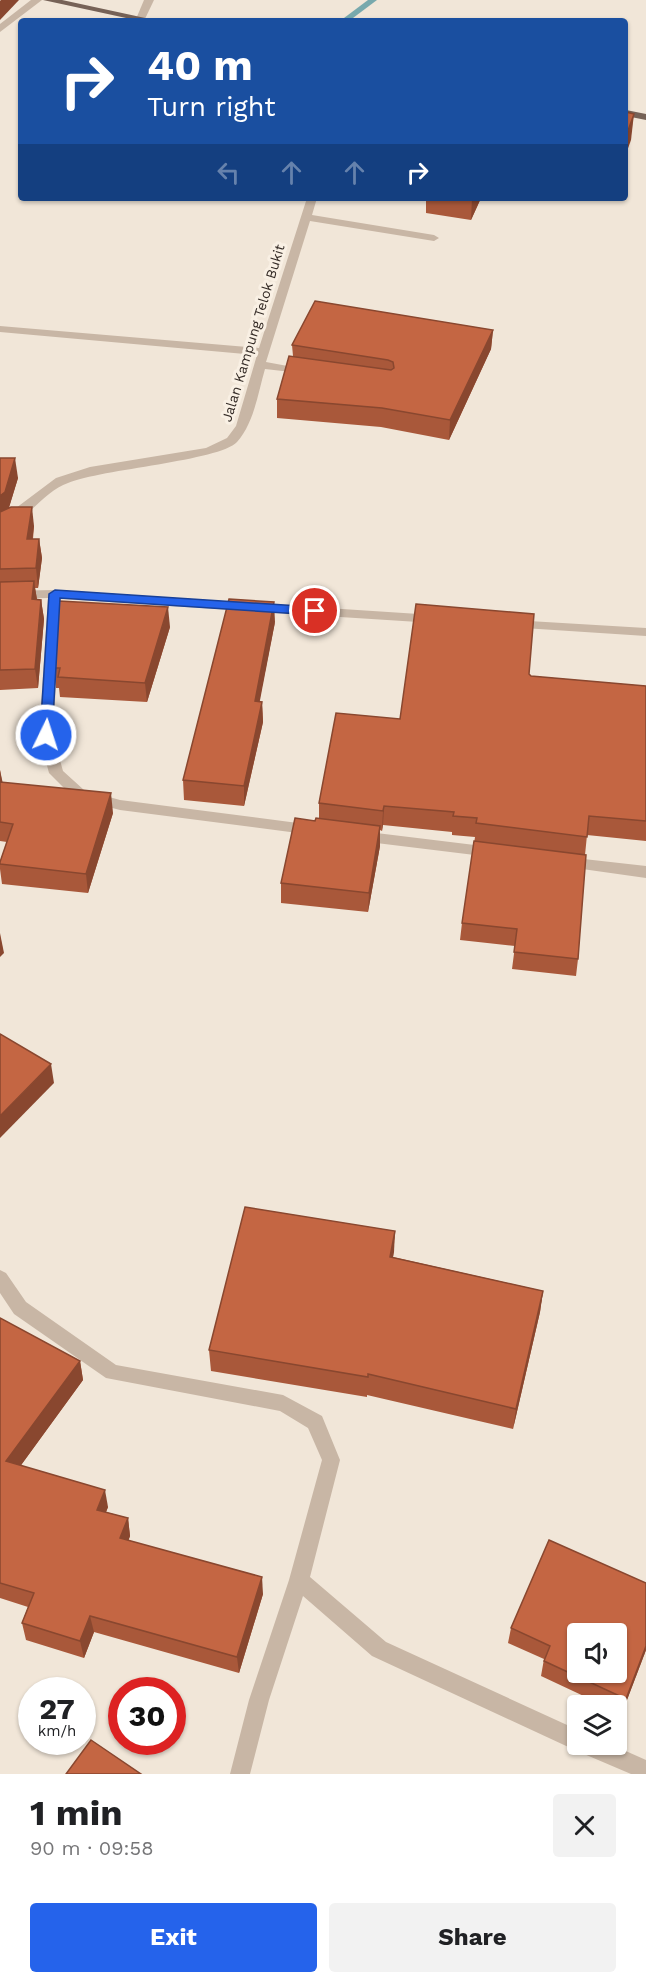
<!DOCTYPE html>
<html lang="en">
<head>
<meta charset="utf-8">
<style>
	body { margin:0; font-family:"Work Sans",sans-serif; background:#f2f2f2; color:#202124; height:100vh; display:flex; flex-direction:column; font-size:22px; white-space:nowrap }
	* { box-sizing:border-box; margin:0 }
	p { font-size:20px; color:#757577 }
	.icon { flex:none; width:33px; height:33px; fill:none; stroke:currentColor; stroke-width:2; stroke-linecap:round; stroke-linejoin:round }
	.map { position:relative; height:1774px; overflow:hidden }
	.sheet { display:flex; flex-direction:column; background:#fff; flex:1 }
	.sheet>* { flex:none }
	.banner { position:absolute; left:18px; top:18px; width:610px; height:183px; border-radius:6px; box-shadow:0 2px 4px #0004; background:#1a4fa0; color:#fff; overflow:hidden }
	.fabs { position:absolute; left:567px; top:1623px; display:grid; gap:12px }
	.fabs a { display:grid; place-items:center; width:60px; height:60px; border-radius:6px; background:#fff; box-shadow:0 2px 4px #0004; font-size:30px }
	.speed { position:absolute; left:18px; top:1677px; display:flex; gap:12px; font-size:30px; font-weight:700; text-align:center }
	.speed>* { display:grid; place-content:center; width:78px; height:78px; border-radius:50%; background:#fff; box-shadow:0 2px 4px #0004; line-height:1 }
	.speed small { font-size:15px; font-weight:400 }
	.speed .limit { border:9px solid #d22; background:#fff; color:#111 }
	.pin { position:absolute; display:grid; place-items:center; width:51px; height:51px; color:#fff; margin:-26px; border:3px solid #fff; border-radius:50%; box-shadow:0 2px 6px #0007 }
	.me { position:absolute; width:66px; margin:-33px; rotate:4deg; stroke-linejoin:round; filter:drop-shadow(0 0 4px #0008) }
	.turn { display:flex; align-items:center; gap:21px; height:126px; padding:0 30px; font-size:27px }
	.turn .icon { width:78px; height:78px; stroke-width:2.5 }
	.turn b { display:block; font-size:42px; line-height:51px }
	.lanes { display:flex; align-items:center; height:57px; padding:0 30px; background:#0003; justify-content:center; gap:30px; direction:ltr }
	.lanes .off { opacity:.35 }
	.round { display:grid; place-items:center; flex:none; width:63px; height:63px; border-radius:6px; background:#f2f2f2 }
	.head { display:flex; align-items:center; justify-content:space-between; height:102px; padding:0 30px }
	h1 { font-size:36px; font-weight:700; line-height:45px }
	.primary-button { display:flex; gap:12px; margin-top:auto; padding:12px 30px }
	.primary-button a { flex:1; height:69px; border-radius:6px; background:#2563eb; color:#fff; font-size:24px; font-weight:700; line-height:69px; text-align:center }
	.primary-button a+a { background:#f2f2f2; color:#202124 }
	.map>svg:first-child { display:block }
</style>
</head>
<body>
<div class="map">
<svg width="646" height="1774" viewBox="0 0 646 1774">
	<rect width="100%" height="100%" fill="#f1e6d8"/>
	<g fill="none" stroke-linecap="round" stroke-linejoin="round">
		<polygon fill="#78a9ad" fill-rule="evenodd" points="368,0 377,0 349,21 340,21"/>
		<g fill="#c8b6a5" fill-rule="evenodd">
			<polygon points="31,0 42,0 0,32 0,24"/>
			<polygon points="144,0 154,0 144,21 138,21 136,19"/>
			<path d="M307,198H317L312,215L434,235L439,238L434,241L310,221L266,362L309,370V374L265,369C258,393 254,423 237,442C219,461 102,469 68,483C44,491 24,524 0,530V520L56,478L90,467L206,448L227,438L236,426L257,355L0,332V326L259,348Z"/>
			<polygon points="55,590 434,615 441,619 434,623 61,599 53,735 63,771 84,790 120,800 313,825 320,830 313,835 120,810 74,798 49,773 39,735 48,598 0,599 0,591"/>
			<polygon points="512,620 646,628 646,636 507,627 505,624 507,621"/>
			<polygon points="360,831 491,847 496,848 498,852 496,856 491,857 360,841 353,836"/>
			<polygon points="566,857 646,866 646,878 561,866 559,862 561,858"/>
			<polygon points="0,1270 6,1273 26,1302 116,1365 283,1395 322,1416 340,1460 310,1577 386,1642 578,1730 578,1744 610,1744 646,1760 646,1774 631,1774 577,1751 372,1656 303,1596 269,1700 250,1774 230,1774 249,1700 289,1580 322,1460 308,1428 280,1411 106,1378 14,1314 0,1293"/>
		</g>
		<g fill="#766257" fill-rule="evenodd">
			<polygon points="43,0 62,0 159,21 140,21"/>
			<polygon points="626,110 646,114 646,120 626,116"/>
		</g>
	</g>
	<g fill="#a9583a">
		<polygon points="426,198 481,198 471,220 426,213"/>
		<polygon points="493,330 491,349 449,440 381,427 277,418 277,399 293,356 292,345"/>
		<polygon points="0,458 18,478 9,507 34,526 33,539 39,539 42,558 38,588 35,588 37,599 41,600 44,619 38,688 0,690"/>
		<polygon points="275,622 259,702 262,702 263,722 244,806 184,800 183,780"/>
		<polygon points="170,627 147,702 60,697 59,688 56,688 54,668"/>
		<polygon points="529,674 531,676 646,686 646,841 587,835 585,855 578,959 576,976 512,969 515,946 460,940 462,923 475,837 452,835 452,832 383,825 382,831 380,830 380,846 368,912 281,903 281,883 315,821 319,819 319,803 400,719"/>
		<polygon points="0,770 2,782 113,813 88,893 2,884 0,869 0,862 7,842 0,841"/>
		<polygon points="395,1231 393,1257 543,1291 540,1312 513,1429 367,1395 367,1397 211,1371 209,1350"/>
		<polygon points="0,1318 80,1361 83,1380 21,1465 108,1507 106,1512 128,1518 130,1536 128,1541 263,1594 239,1673 94,1632 84,1658 26,1640 22,1623 28,1607 0,1598"/>
		<polygon points="646,1583 646,1650 622,1713 616,1711 616,1706 605,1706 541,1676 544,1659 508,1643 511,1628"/>
	</g>
	<g fill="#89472f">
		<polygon points="1,0 19,0 0,20 0,1"/>
		<polygon points="634,114 631,140 626,154 626,136"/>
		<polygon points="472,198 481,198 471,220"/>
		<polygon points="493,330 491,349 449,440 450,420"/>
		<polygon points="15,458 18,478 8,511 0,518 0,496"/>
		<polygon points="32,507 34,526 30,558 27,539"/>
		<polygon points="39,539 42,558 38,588 36,568"/>
		<polygon points="34,581 37,600 32,599"/>
		<polygon points="41,600 44,619 38,688 35,669"/>
		<polygon points="274,602 275,622 256,721 255,701"/>
		<polygon points="168,607 170,627 147,702 145,683"/>
		<polygon points="262,702 263,722 244,806 244,786"/>
		<polygon points="0,770 4,789 0,798"/>
		<polygon points="111,793 113,813 88,893 86,874"/>
		<polygon points="384,806 383,825 382,831 383,811"/>
		<polygon points="380,826 380,846 368,912 369,893"/>
		<polygon points="0,933 4,953 0,957"/>
		<polygon points="51,1064 54,1083 0,1138 0,1116"/>
		<polygon points="395,1231 394,1252 389,1278 390,1257"/>
		<polygon points="543,1291 540,1312 513,1429 516,1409"/>
		<polygon points="80,1361 83,1380 11,1479 6,1461"/>
		<polygon points="105,1490 108,1507 100,1527 97,1510"/>
		<polygon points="128,1518 130,1536 123,1556 120,1538"/>
		<polygon points="262,1577 263,1594 239,1673 237,1657"/>
		<polygon points="90,1616 94,1632 84,1658 80,1641"/>
		<polygon points="646,1646 646,1650 622,1713 626,1699"/>
	</g>
	<g fill="#c46643" stroke="#89472f" stroke-width="1.5" fill-rule="evenodd">
		<polygon points="626,112 634,114 626,136"/>
		<polygon points="315,301 493,330 450,420 382,408 277,399 289,356 391,370 394,368 393,362 388,360 292,345"/>
		<polygon points="0,458 15,458 5,492 0,496"/>
		<polygon points="11,507 32,507 27,539 39,539 36,568 0,569 0,512"/>
		<polygon points="34,581 32,599 41,600 35,669 0,670 0,582"/>
		<polygon points="229,599 274,602 255,701 262,702 244,786 183,780"/>
		<polygon points="59,601 168,607 145,683 58,677 60,668 54,668"/>
		<polygon points="416,604 534,614 529,674 531,676 646,686 646,821 589,816 587,837 476,823 477,818 453,816 454,812 384,806 383,811 319,803 336,713 400,719"/>
		<polygon points="0,782 111,793 86,874 0,864 0,862 13,824 0,822"/>
		<polygon points="295,818 315,821 316,818 380,826 369,893 281,883"/>
		<polygon points="474,841 586,855 578,959 514,952 517,929 462,923"/>
		<polygon points="0,1034 51,1064 0,1116"/>
		<polygon points="245,1207 395,1231 390,1257 543,1291 516,1409 368,1374 368,1377 209,1350"/>
		<polygon points="0,1318 80,1361 6,1461 105,1490 97,1510 128,1518 120,1538 262,1577 237,1657 90,1616 80,1641 22,1623 34,1593 0,1583"/>
		<path d="M549,1540L646,1583V1646L626,1699L544,1661L550,1646L511,1628ZM578,1634H616V1672H578Z"/>
		<polygon points="91,1740 141,1774 66,1774"/>
	</g>
	<polygon fill="#2563eb" stroke="#184099" stroke-width="1.5" points="55,590 315,607 321,611 315,615 60,598 52,735 46,739 40,735 49,594"/>
	<g text-anchor="middle" stroke-width="6" stroke-linejoin="round" paint-order="stroke">
		<g font-size="14" fill="#342b26" stroke="#f9f0e4">
			<text transform="translate(253 333) rotate(-73)" y="5">Jalan Kampung Telok Bukit</text>
		</g>
	</g>
</svg>
<div class="fabs">
<a><svg class="icon" aria-label="sound" viewBox="0 0 24 24"><path d="M4 9h4l5-4v14l-5-4H4zM17 9q2 3 0 6"/></svg></a>
<a><svg class="icon" aria-label="layers" viewBox="0 0 24 24"><path d="M12 4l9 5-9 5-9-5zM3 14l9 5 9-5"/></svg></a>
</div>
<div class="speed"><div>27<small>km/h</small></div><div class="limit">30</div></div>
<div class="pin" style="left:315px;top:611px;background:#d93025"><svg class="icon" aria-label="arrive" viewBox="0 0 24 24"><path d="M6 21V4h12l-3 4 3 4H6"/></svg></div>
<svg class="me" style="left:46px;top:735px" viewBox="-20 -20 40 40"><circle r="17" fill="#2563eb" stroke="#fff" stroke-width="3"/><path d="M0-11L8 9 0 5-8 9z" fill="#fff"/></svg>
<div class="banner">
<div class="turn"><svg class="icon" aria-label="right" viewBox="0 0 24 24"><path d="M7 20v-9h11M14 6l5 5-5 5"/></svg><div><b>40 m</b>Turn right</div></div>
<div class="lanes"><svg class="icon off" aria-label="left" viewBox="0 0 24 24"><path d="M17 20v-9H6M10 6l-5 5 5 5"/></svg><svg class="icon off" aria-label="ahead" viewBox="0 0 24 24"><path d="M12 20V5M6 11l6-6 6 6"/></svg><svg class="icon off" aria-label="ahead" viewBox="0 0 24 24"><path d="M12 20V5M6 11l6-6 6 6"/></svg><svg class="icon" aria-label="right" viewBox="0 0 24 24"><path d="M7 20v-9h11M14 6l5 5-5 5"/></svg></div>
</div>
</div>
<section class="sheet">
<div class="head"><div><h1>1 min</h1><p>90 m · 09:58</p></div><a class="round"><svg class="icon" aria-label="close" viewBox="0 0 24 24"><path d="M6 6l12 12M18 6L6 18"/></svg></a></div>
<div class="primary-button"><a>Exit</a><a>Share</a></div>
</section>
</body>
</html>
